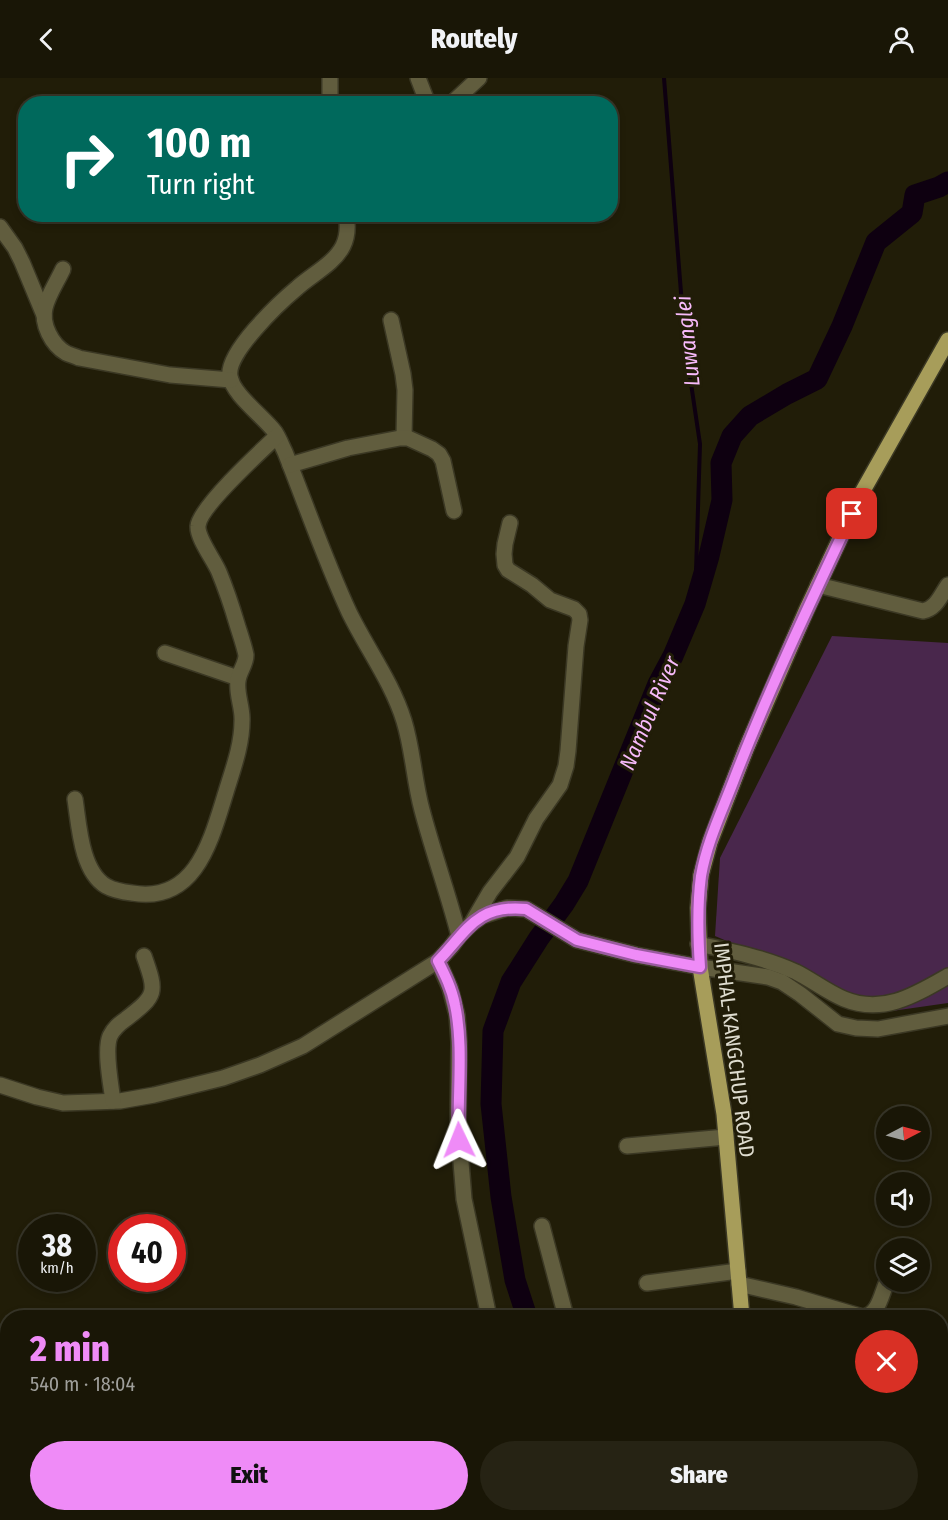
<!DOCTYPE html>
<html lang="en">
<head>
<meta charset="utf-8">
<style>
	body { margin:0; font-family:"Fira Sans Condensed",sans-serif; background:#262314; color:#f1f3f6; height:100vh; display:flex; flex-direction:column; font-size:22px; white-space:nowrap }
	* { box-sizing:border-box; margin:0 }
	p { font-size:20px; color:#9f9f9b }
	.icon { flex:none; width:33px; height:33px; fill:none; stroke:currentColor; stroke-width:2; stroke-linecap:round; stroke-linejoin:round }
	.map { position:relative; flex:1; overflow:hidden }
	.details { position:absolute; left:0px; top:1232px; width:948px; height:212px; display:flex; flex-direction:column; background:#191606; border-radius:24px 24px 0 0; box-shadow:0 3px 9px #0003,0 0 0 2px #373528 }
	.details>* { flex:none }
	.guide { position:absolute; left:18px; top:18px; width:600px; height:126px; border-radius:24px; box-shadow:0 3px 9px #0003,0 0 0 2px #373528; background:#00695c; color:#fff; overflow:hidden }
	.needle { width:39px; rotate:84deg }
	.controls { position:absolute; left:876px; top:1028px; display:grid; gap:12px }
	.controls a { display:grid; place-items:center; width:54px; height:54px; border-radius:50%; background:#191606; box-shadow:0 3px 9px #0003,0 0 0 2px #373528; font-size:30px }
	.speed { position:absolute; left:18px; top:1136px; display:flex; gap:12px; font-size:30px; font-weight:700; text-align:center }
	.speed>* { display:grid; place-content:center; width:78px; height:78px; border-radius:50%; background:#191606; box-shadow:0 3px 9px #0003,0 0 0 2px #373528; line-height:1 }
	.speed small { font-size:15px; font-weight:400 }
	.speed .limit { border:9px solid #d22; background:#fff; color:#111 }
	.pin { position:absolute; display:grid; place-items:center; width:51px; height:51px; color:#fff; margin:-26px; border-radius:12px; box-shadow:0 3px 9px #0006 }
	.me { position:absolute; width:66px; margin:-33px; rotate:358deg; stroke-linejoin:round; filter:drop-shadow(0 0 4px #0008) }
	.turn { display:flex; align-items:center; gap:21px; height:126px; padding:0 30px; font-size:27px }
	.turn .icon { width:78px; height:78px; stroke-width:2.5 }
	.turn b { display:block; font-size:42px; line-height:51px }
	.round { display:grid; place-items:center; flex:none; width:63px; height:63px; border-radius:32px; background:#262314 }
	.overview { display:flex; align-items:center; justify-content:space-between; height:102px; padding:0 30px }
	h1 { font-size:36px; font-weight:800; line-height:45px; color:#ef8bf7 }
	.button { display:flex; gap:12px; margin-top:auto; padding:12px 30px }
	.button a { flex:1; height:69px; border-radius:36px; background:#ef8bf7; color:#111; font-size:24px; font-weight:800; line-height:69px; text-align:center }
	.button a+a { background:#262314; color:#f1f3f6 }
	header { display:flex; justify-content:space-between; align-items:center; height:78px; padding:0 30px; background:#191606; font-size:27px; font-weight:800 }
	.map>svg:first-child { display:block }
</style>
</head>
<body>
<header><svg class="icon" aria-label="back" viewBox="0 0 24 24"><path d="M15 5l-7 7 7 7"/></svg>Routely<svg class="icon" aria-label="person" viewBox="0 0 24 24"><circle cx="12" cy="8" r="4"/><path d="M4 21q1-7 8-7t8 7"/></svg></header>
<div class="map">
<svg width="948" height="1442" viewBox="0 0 948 1442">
	<rect width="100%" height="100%" fill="#211d08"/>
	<polygon fill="#49274c" points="832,558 948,565 948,925 892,933 715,858 720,780"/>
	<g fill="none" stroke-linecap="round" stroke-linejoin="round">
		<polyline stroke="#0e0010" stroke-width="4" points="664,0 685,265 700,366 695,526"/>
		<g stroke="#0e0010" stroke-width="21">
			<polyline points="527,1239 515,1202 501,1119 491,1026 493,953 511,904 539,860 564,826 578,803 658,606 673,578 695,526 709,478 722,422 721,385 732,358 750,338 787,316 817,301 842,248 876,164 912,135 915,117 939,109 948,104"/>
			<polyline points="579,1436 581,1442"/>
		</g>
		<g stroke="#3b3824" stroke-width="18">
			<g id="minor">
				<polyline points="330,0 330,26"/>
				<polyline points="418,0 428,26"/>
				<polyline points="451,26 479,0"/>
				<path d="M346,136C348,147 348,158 343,168C334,186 311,197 297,210C279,225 226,275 230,298C232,316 264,339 275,354C279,360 282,368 285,374C306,427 325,482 349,534C367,571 392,604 404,643C413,672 414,703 422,732C433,774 448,815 459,858"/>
				<polyline points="0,149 15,170 22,184 44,237"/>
				<path d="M63,191C57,204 48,217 45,230C41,246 52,267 66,275C70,277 75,278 79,280L170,297L231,302"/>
				<polyline points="391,242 403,296 405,312 404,359"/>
				<polyline points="290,387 348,370 400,360 408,360 432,371 439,376 443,383 454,433"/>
				<path d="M818,507L923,533C936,531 941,517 948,507"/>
				<polyline points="165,575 238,600"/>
				<path d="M75,721C79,747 81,793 106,808C113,812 123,814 132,815C196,826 211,762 226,714C233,691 242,667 242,643C243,630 236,616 238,603C239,593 246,587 246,577C244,567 240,556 237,546C232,529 226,511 219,494C214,482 197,460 198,448C199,430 262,372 277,358"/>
				<polyline points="473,843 490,814 517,779 536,741 560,707 566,688 568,673 576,568 580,542 579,536 574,531 550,522 532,507 508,492 505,487 504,476 505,466 510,445"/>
				<path d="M698,866C732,873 765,880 796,894C812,902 827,914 844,921C883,937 915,917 948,898"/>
				<polyline points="438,883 450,910 457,937 459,964 458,1047 464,1121 489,1239"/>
				<polyline points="0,1007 37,1019 63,1025 93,1024 120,1023 154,1017 223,1000 260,987 303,968 438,883 451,869 459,858 471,846 482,838 507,830 526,831 577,862 636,877 700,889 768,899 782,904 800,916 838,946 856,950 878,951 948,938"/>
				<path d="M113,1023C111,1007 104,972 110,958C114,950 119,946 126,941C157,917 157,915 144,878"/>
				<polyline points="627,1068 726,1059"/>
				<polyline points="542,1148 566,1239"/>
				<polyline points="647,1205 738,1193"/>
				<path d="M739,1206L796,1219L863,1239C878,1237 881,1218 886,1206"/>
				<polyline points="466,1436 467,1442"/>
				<polyline points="544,1436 547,1442"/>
				<polyline points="617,1436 621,1442"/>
				<polyline points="846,1436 948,1440"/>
				<polyline points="761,1441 804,1436"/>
			</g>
		</g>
		<g stroke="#3b3824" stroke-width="18">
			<g id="major">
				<polyline points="742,1239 724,1036 700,889 698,830 701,797 710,764 746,671 806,533 860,418 948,262"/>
				<polyline points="760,1436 761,1442"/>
			</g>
		</g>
		<use href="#minor" stroke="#615d3e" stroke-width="15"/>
		<use href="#major" stroke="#a79d5a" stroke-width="15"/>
	</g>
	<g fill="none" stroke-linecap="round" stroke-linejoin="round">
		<g stroke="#9b5aa1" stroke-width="15">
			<path id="route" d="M459,1062C457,1018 464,969 455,927C452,911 445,897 438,883C467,853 477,826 526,831L577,862L636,877L700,889C698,859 697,828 701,798C707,763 723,731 735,699C770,609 811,523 852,436"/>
		</g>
		<use href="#route" stroke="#ef8bf7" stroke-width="10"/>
	</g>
	<g text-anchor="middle" stroke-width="6" stroke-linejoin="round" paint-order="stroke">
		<g font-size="21" fill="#dedccf" stroke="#211d08">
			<text transform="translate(734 972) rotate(83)" y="7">IMPHAL-KANGCHUP ROAD</text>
		</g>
		<g font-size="22" font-style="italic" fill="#f7bafa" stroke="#211d08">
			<text transform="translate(687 263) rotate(-96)" y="8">Luwanglei</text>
			<text transform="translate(649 635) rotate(-67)" y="8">Nambul River</text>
		</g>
	</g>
</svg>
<div class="controls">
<a><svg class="needle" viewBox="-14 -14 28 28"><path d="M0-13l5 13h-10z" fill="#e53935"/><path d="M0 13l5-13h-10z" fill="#9f9f9b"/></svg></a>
<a><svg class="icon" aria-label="sound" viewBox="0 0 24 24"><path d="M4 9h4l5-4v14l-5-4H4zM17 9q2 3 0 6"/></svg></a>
<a><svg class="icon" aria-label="layers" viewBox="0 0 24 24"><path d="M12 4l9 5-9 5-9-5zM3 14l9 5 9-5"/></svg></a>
</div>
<div class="speed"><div>38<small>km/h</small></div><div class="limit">40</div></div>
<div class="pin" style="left:852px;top:436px;background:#d93025"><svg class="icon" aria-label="arrive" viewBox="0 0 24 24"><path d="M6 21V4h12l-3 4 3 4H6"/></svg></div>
<svg class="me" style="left:459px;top:1062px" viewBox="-20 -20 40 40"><path d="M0-17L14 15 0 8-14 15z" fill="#ef8bf7" stroke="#fff" stroke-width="4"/></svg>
<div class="guide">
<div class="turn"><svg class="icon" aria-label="right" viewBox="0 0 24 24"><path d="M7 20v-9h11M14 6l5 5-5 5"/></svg><div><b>100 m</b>Turn right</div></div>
</div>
<section class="details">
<div class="overview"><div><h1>2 min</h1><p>540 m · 18:04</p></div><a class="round" style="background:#d93025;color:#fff"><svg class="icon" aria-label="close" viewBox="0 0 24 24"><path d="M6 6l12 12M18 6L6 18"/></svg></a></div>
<div class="button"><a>Exit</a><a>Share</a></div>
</section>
</div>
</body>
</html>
